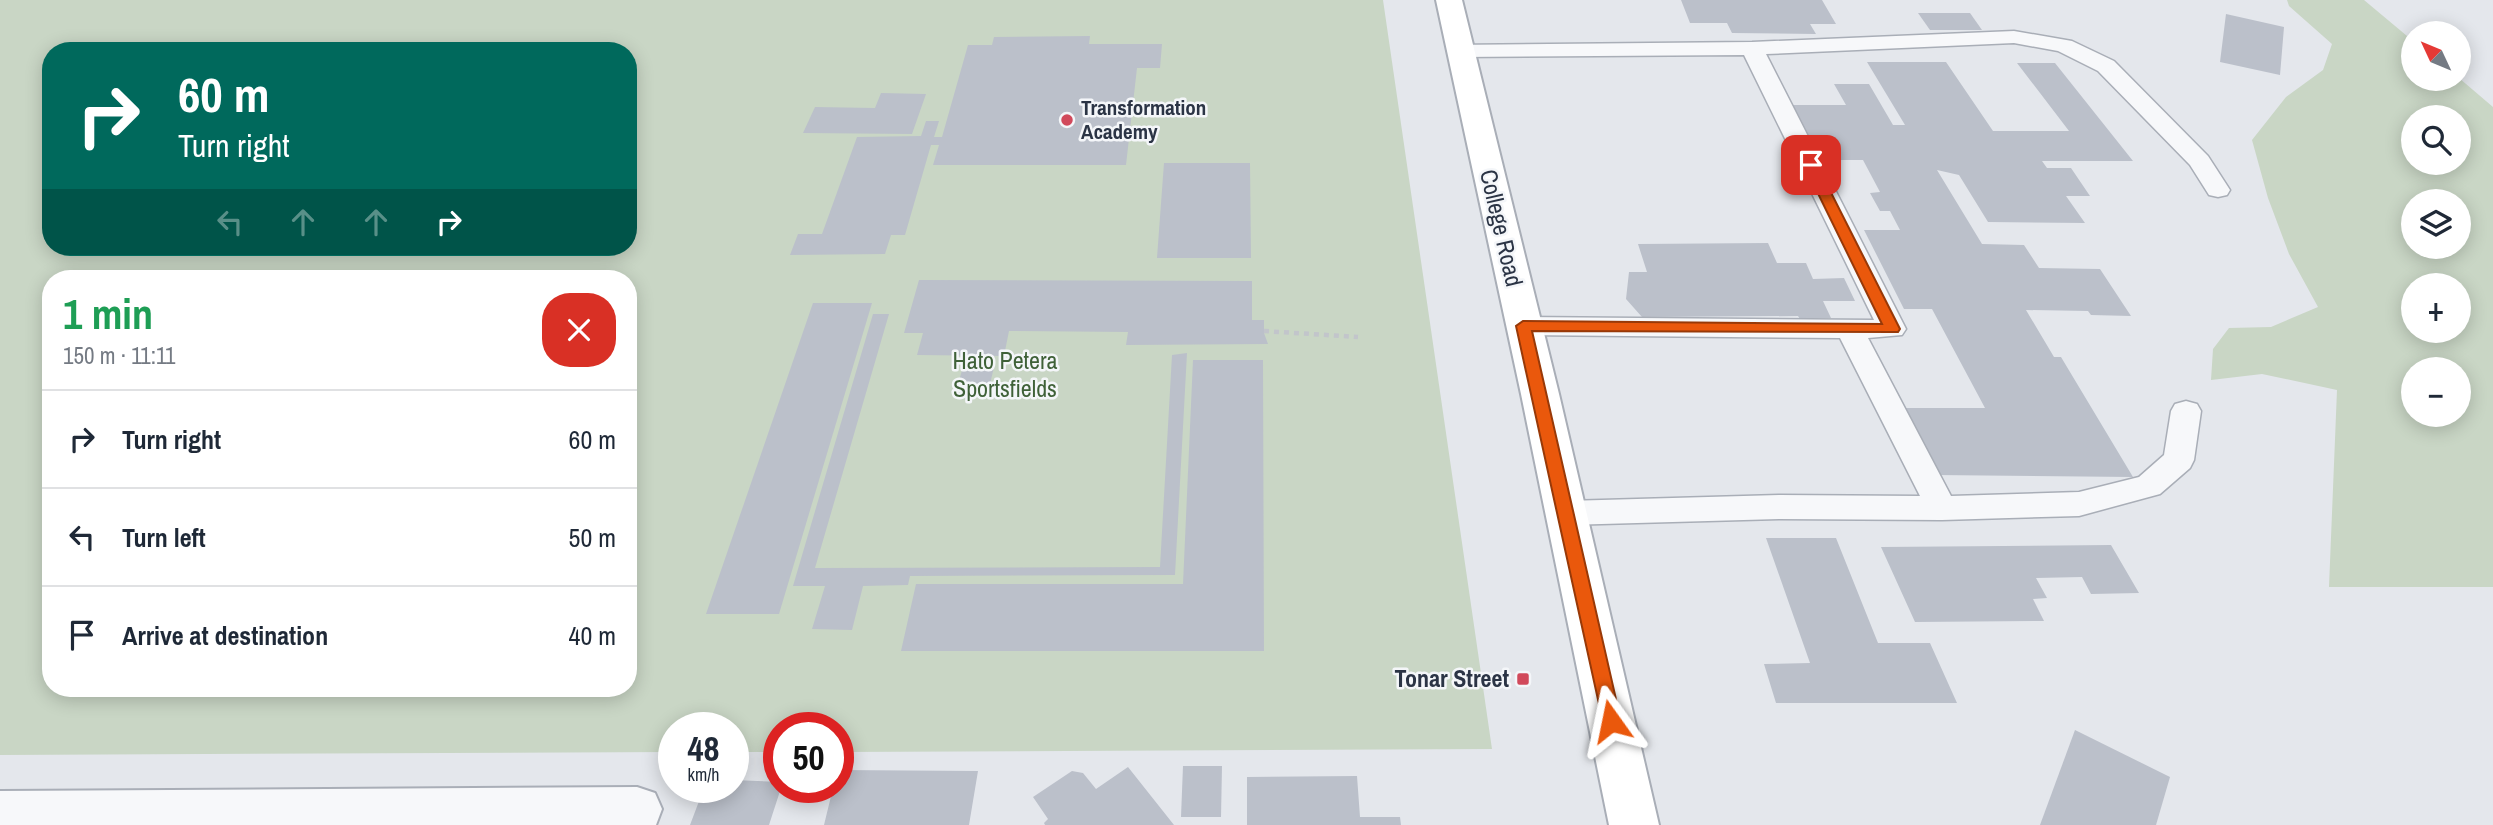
<!DOCTYPE html>
<html lang="en">
<head>
<meta charset="utf-8">
<style>
	body { margin:0; font-family:"Archivo Narrow",sans-serif; background:#f6f6f7; color:#1f2937; height:100vh; display:flex; flex-direction:column; font-size:26px; white-space:nowrap }
	* { box-sizing:border-box; margin:0 }
	p { font-size:23px; color:#747a83 }
	.icon { flex:none; width:38px; height:38px; fill:none; stroke:currentColor; stroke-width:2; stroke-linecap:round; stroke-linejoin:round }
	.map { position:relative; flex:1; overflow:hidden }
	.drawer { position:absolute; left:42px; top:270px; width:595px; height:427px; display:flex; flex-direction:column; background:#fff; border-radius:28px; box-shadow:0 4px 18px #0003 }
	.drawer>* { flex:none }
	.hud { position:absolute; left:42px; top:42px; width:595px; height:214px; border-radius:28px; box-shadow:0 4px 18px #0003; background:#00695c; color:#fff; overflow:hidden }
	.needle { width:46px; rotate:314deg }
	.fabs { position:absolute; left:2401px; top:21px; display:grid; gap:14px }
	.fabs a { display:grid; place-items:center; width:70px; height:70px; border-radius:50%; background:#fff; box-shadow:0 4px 18px #0003; font-size:35px }
	.speed { position:absolute; left:658px; top:712px; display:flex; gap:14px; font-size:35px; font-weight:700; text-align:center }
	.speed>* { display:grid; place-content:center; width:91px; height:91px; border-radius:50%; background:#fff; box-shadow:0 4px 18px #0003; line-height:1 }
	.speed small { font-size:18px; font-weight:400 }
	.speed .limit { border:10px solid #d22; background:#fff; color:#111 }
	.pin { position:absolute; display:grid; place-items:center; width:60px; height:60px; color:#fff; margin:-30px; border-radius:14px; box-shadow:0 4px 10px #0006 }
	.me { position:absolute; width:77px; margin:-38px; rotate:348deg; stroke-linejoin:round; filter:drop-shadow(0 0 5px #0008) }
	.turn { display:flex; align-items:center; gap:24px; height:147px; padding:0 21px; font-size:32px }
	.turn .icon { width:91px; height:91px; stroke-width:2.5 }
	.turn b { display:block; font-size:49px; line-height:60px }
	.lanes { display:flex; align-items:center; height:66px; padding:0 21px; background:#0003; justify-content:center; gap:35px; direction:ltr }
	.lanes .off { opacity:.35 }
	.round { display:grid; place-items:center; flex:none; width:74px; height:74px; border-radius:28px; background:#f6f6f7 }
	.headline { display:flex; align-items:center; justify-content:space-between; height:119px; padding:0 21px }
	h1 { font-size:42px; font-weight:700; line-height:52px; color:#1e9e55 }
	ul { padding:0; list-style:none }
	li { display:flex; align-items:center; gap:21px; height:98px; padding:0 21px; border-top:2px solid #e0e1e3 }
	li div { flex:1 }
	li b { display:block; font-size:26px }
	li em { font-style:normal }
	.map>svg:first-child { display:block }
</style>
</head>
<body>
<div class="map">
<svg width="2493" height="825" viewBox="0 0 2493 825">
	<rect width="100%" height="100%" fill="#e4e7ec"/>
	<g fill="#c9d6c5" fill-rule="evenodd">
		<path d="M0,0H1383L1492,749L838,752V728H779V752H733V728H674V752L0,755ZM51,51H628V247H51ZM51,278H628V688H51Z"/>
		<path d="M2287,0H2364L2413,41V79L2459,78L2493,107V587H2329L2337,390L2262,374L2211,380L2213,349L2229,328L2271,327L2318,307L2289,254L2268,198L2252,140L2286,97L2323,70L2332,44L2289,6ZM2413,117H2459V163H2413ZM2413,201H2459V247H2413ZM2413,285H2459V331H2413ZM2413,369H2459V415H2413Z"/>
	</g>
	<g fill="#bbc0ca">
		<polygon points="1681,0 1822,0 1836,24 1810,24 1816,34 1732,33 1727,23 1690,23"/>
		<polygon points="1918,13 1970,13 1982,30 1930,30"/>
		<polygon points="2226,14 2284,27 2280,75 2220,62"/>
		<polygon points="1090,36 1089,44 1162,44 1160,68 1137,68 1126,165 933,165 939,145 931,145 905,235 891,235 885,254 790,255 798,234 822,234 857,137 921,136 926,121 939,121 934,137 942,137 968,45 992,45 994,37"/>
		<polygon points="1867,62 1946,62 1993,131 2069,131 2017,63 2055,63 2133,161 2042,161 2047,168 2071,168 2090,196 2066,196 2085,223 1988,222 1959,175 1937,170 1982,244 2024,245 2039,268 2100,269 2131,316 2091,315 2088,311 2026,310 2054,357 2061,357 2133,477 1935,475 1905,408 1985,408 1932,309 1904,309 1864,230 1900,230 1890,211 1880,211 1870,193 1880,192 1863,160 1818,160 1791,105 1846,105 1834,84 1869,84 1893,125 1905,125"/>
		<polygon points="881,93 926,94 912,134 803,133 815,107 875,108"/>
		<polygon points="1164,163 1250,163 1251,258 1157,258"/>
		<polygon points="1768,243 1777,263 1806,263 1813,279 1844,278 1855,301 1823,301 1831,318 1800,319 1798,316 1642,317 1626,299 1629,272 1647,272 1638,244"/>
		<polygon points="919,280 1252,281 1252,320 1264,320 1264,333 1268,344 1126,345 1128,332 1009,331 1004,356 917,355 923,333 904,333"/>
		<polygon points="813,303 872,303 779,614 706,614"/>
		<polygon points="873,314 889,314 815,568 1160,567 1172,355 1187,353 1175,575 910,576 908,585 863,586 852,630 812,629 825,586 793,586"/>
		<polygon points="1193,360 1263,360 1264,651 901,651 916,584 1183,584"/>
		<polygon points="963,367 994,367 990,384 958,384"/>
		<polygon points="1766,538 1836,538 1878,643 1930,643 1957,703 1776,703 1764,664 1810,663"/>
		<polygon points="2111,545 2139,593 2091,594 2082,577 2036,578 2047,598 2033,599 2044,621 1915,622 1881,547"/>
		<polygon points="2075,730 2170,777 2156,825 2040,825"/>
		<polygon points="1183,766 1222,766 1221,817 1181,817"/>
		<polygon points="1128,767 1174,825 1045,825 1044,823 1048,819 1033,797 1072,771 1083,773 1096,789"/>
		<polygon points="838,770 978,771 969,825 824,825 833,788 838,788"/>
		<polygon points="1357,776 1360,817 1400,817 1401,825 1247,825 1247,777"/>
		<polygon points="733,780 779,782 779,788 781,788 769,825 690,825 704,788 733,788"/>
	</g>
	<g fill="none" stroke-linecap="round" stroke-linejoin="round">
		<g stroke="#a9aeb7" stroke-width="3">
			<polygon id="service" points="2014,31 2072,41 2114,61 2208,156 2230,190 2227,195 2218,197 2209,195 2190,165 2098,71 2058,51 2014,43 1766,54 1906,329 1902,335 1868,338 1951,496 2079,492 2139,477 2164,455 2171,411 2175,404 2186,401 2197,404 2201,411 2194,460 2190,468 2160,494 2079,516 1942,520 1779,519 1566,525 1555,521 1550,513 1555,505 1566,501 1779,495 1920,496 1840,338 1523,335 1513,332 1509,326 1513,320 1523,317 1874,320 1744,55 1459,57 1451,55 1448,50 1451,45 1752,42"/>
		</g>
		<g stroke="#a9aeb7" stroke-width="4">
			<polygon id="minor" points="637,787 655,793 662,809 656,825 0,825 0,791"/>
		</g>
		<g stroke="#a9aeb7" stroke-width="4">
			<polygon id="secondary" points="1436,0 1462,0 1559,394 1659,825 1609,825 1521,394"/>
		</g>
		<polyline stroke="#c2c5cb" stroke-width="4.5" stroke-dasharray="5 5" stroke-linecap="butt" points="1264,331 1358,337"/>
		<use href="#service" fill="#f7f8fa" fill-rule="evenodd"/>
		<use href="#minor" fill="#f7f8fa" fill-rule="evenodd"/>
		<use href="#secondary" fill="#fff" fill-rule="evenodd"/>
	</g>
	<polygon fill="#ea580c" stroke="#983908" stroke-width="2" points="1811,161 1817,165 1900,329 1898,332 1532,331 1621,721 1618,727 1611,729 1604,727 1516,326 1523,321 1882,324 1804,165"/>
	<g fill="#d1495b" stroke="#f4f6f9" stroke-width="2.5">
		<circle cx="1067" cy="120" r="7"/>
		<rect x="1516" y="672" width="14" height="14" rx="3.5"/>
	</g>
	<g text-anchor="middle" stroke-width="5" stroke-linejoin="round" paint-order="stroke">
		<g font-size="21" font-weight="bold" fill="#2b3445" stroke="#f4f6f9" text-anchor="start">
			<text x="1081" y="115">Transformation<tspan x="1081" dy="24">Academy</tspan></text>
		</g>
		<g font-size="24" fill="#2b3445" stroke="#f4f6f9">
			<text transform="translate(1501 228) rotate(77)" y="8">College Road</text>
		</g>
		<g font-size="24" fill="#3f6138" stroke="#f4f6f9">
			<text x="1005" y="369">Hato Petera<tspan x="1005" dy="28">Sportsfields</tspan></text>
		</g>
		<g font-size="24" font-weight="bold" fill="#2b3445" stroke="#f4f6f9" text-anchor="end">
			<text x="1509" y="687">Tonar Street</text>
		</g>
	</g>
</svg>
<div class="fabs">
<a><svg class="needle" viewBox="-14 -14 28 28"><path d="M0-13l5 13h-10z" fill="#e53935"/><path d="M0 13l5-13h-10z" fill="#747a83"/></svg></a>
<a><svg class="icon" aria-label="search" viewBox="0 0 24 24"><circle cx="10" cy="10" r="6"/><path d="M15 15l6 6"/></svg></a>
<a><svg class="icon" aria-label="layers" viewBox="0 0 24 24"><path d="M12 4l9 5-9 5-9-5zM3 14l9 5 9-5"/></svg></a>
<a>+</a>
<a>−</a>
</div>
<div class="speed"><div>48<small>km/h</small></div><div class="limit">50</div></div>
<div class="pin" style="left:1811px;top:165px;background:#d93025"><svg class="icon" aria-label="arrive" viewBox="0 0 24 24"><path d="M6 21V4h12l-3 4 3 4H6"/></svg></div>
<svg class="me" style="left:1611px;top:721px" viewBox="-20 -20 40 40"><path d="M0-17L14 15 0 8-14 15z" fill="#ea580c" stroke="#fff" stroke-width="4"/></svg>
<div class="hud">
<div class="turn"><svg class="icon" aria-label="right" viewBox="0 0 24 24"><path d="M7 20v-9h11M14 6l5 5-5 5"/></svg><div><b>60 m</b>Turn right</div></div>
<div class="lanes"><svg class="icon off" aria-label="left" viewBox="0 0 24 24"><path d="M17 20v-9H6M10 6l-5 5 5 5"/></svg><svg class="icon off" aria-label="ahead" viewBox="0 0 24 24"><path d="M12 20V5M6 11l6-6 6 6"/></svg><svg class="icon off" aria-label="ahead" viewBox="0 0 24 24"><path d="M12 20V5M6 11l6-6 6 6"/></svg><svg class="icon" aria-label="right" viewBox="0 0 24 24"><path d="M7 20v-9h11M14 6l5 5-5 5"/></svg></div>
</div>
<section class="drawer">
<div class="headline"><div><h1>1 min</h1><p>150 m · 11:11</p></div><a class="round" style="background:#d93025;color:#fff"><svg class="icon" aria-label="close" viewBox="0 0 24 24"><path d="M6 6l12 12M18 6L6 18"/></svg></a></div>
<ul>
<li><svg class="icon" aria-label="right" viewBox="0 0 24 24"><path d="M7 20v-9h11M14 6l5 5-5 5"/></svg><div><b>Turn right</b></div><em>60 m</em></li>
<li><svg class="icon" aria-label="left" viewBox="0 0 24 24"><path d="M17 20v-9H6M10 6l-5 5 5 5"/></svg><div><b>Turn left</b></div><em>50 m</em></li>
<li><svg class="icon" aria-label="arrive" viewBox="0 0 24 24"><path d="M6 21V4h12l-3 4 3 4H6"/></svg><div><b>Arrive at destination</b></div><em>40 m</em></li>
</ul>
</section>
</div>
</body>
</html>
